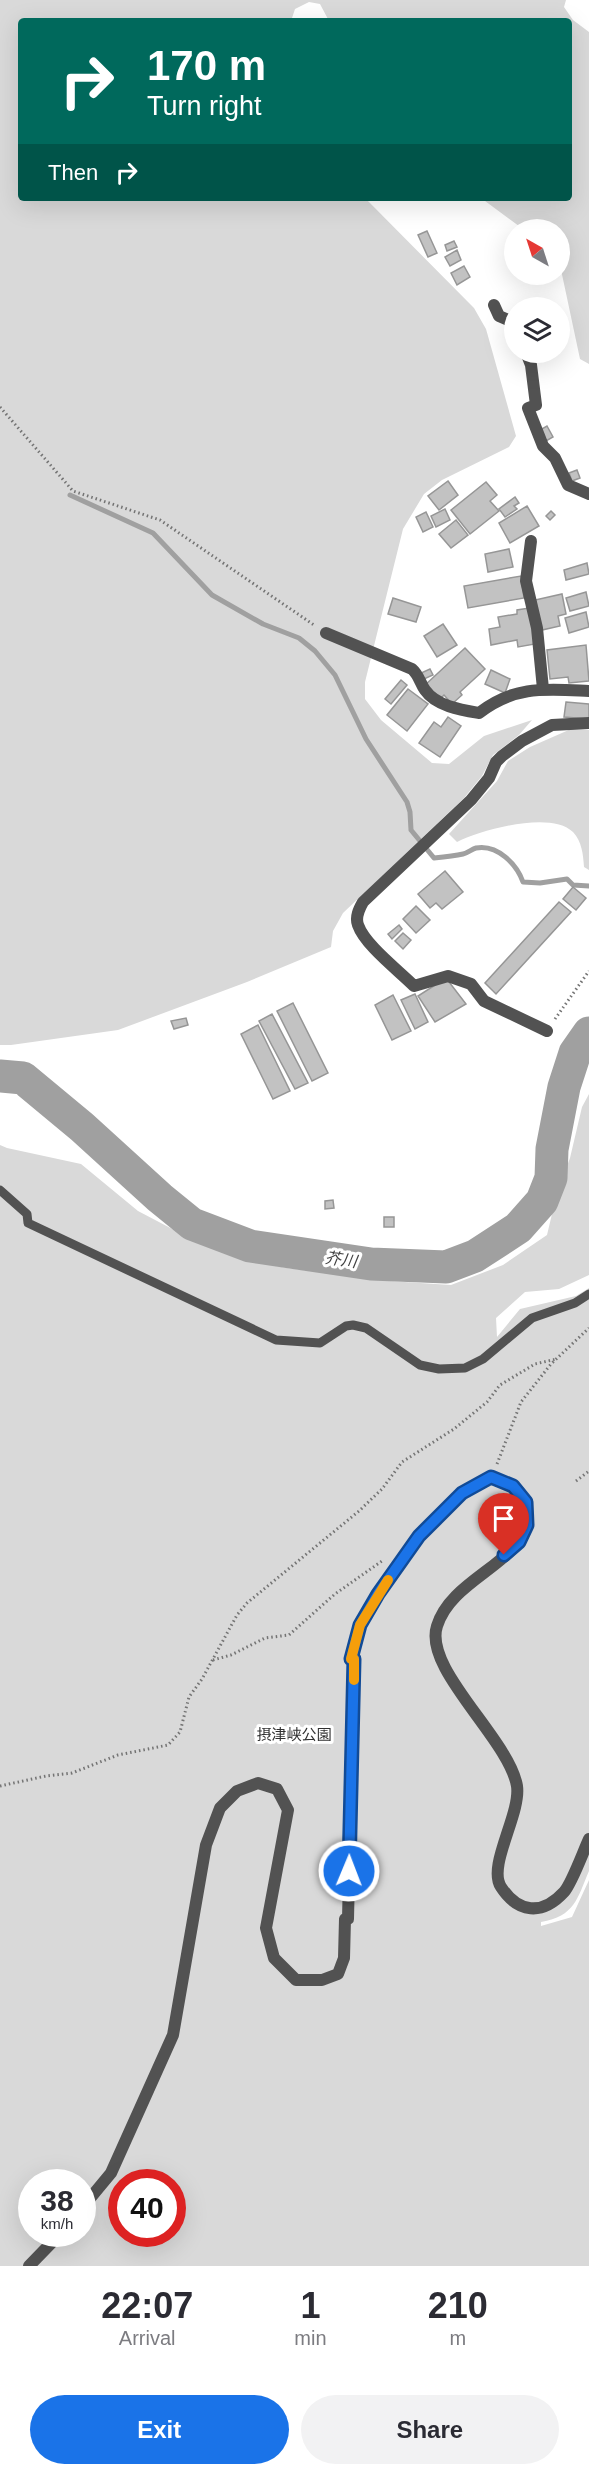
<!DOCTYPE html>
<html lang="en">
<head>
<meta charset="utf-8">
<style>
	body { margin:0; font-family:Helvetica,"Noto Sans JP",sans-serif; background:#f2f2f3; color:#2b2b33; height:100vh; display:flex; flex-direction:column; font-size:22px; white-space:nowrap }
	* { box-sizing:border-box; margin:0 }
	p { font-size:20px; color:#7c7c81 }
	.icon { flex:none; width:33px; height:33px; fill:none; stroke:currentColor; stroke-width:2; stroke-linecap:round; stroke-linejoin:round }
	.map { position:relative; height:2266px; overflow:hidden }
	.details { display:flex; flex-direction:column; background:#fff; flex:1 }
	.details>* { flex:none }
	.top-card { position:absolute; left:18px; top:18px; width:554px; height:183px; border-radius:6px; box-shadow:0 6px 24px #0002; background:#00695c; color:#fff; overflow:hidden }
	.needle { width:39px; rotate:321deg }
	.fabs { position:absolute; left:504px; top:219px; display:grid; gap:12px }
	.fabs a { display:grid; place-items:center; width:66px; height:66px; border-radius:50%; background:#fff; box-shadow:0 6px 24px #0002; font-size:30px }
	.speed { position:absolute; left:18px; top:2169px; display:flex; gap:12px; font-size:30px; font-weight:700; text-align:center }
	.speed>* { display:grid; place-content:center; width:78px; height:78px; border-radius:50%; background:#fff; box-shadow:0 6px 24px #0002; line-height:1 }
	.speed small { font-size:15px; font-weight:400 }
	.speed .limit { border:9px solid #d22; background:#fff; color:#111 }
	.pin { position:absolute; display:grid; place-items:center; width:51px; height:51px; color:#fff; margin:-62px -26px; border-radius:50% 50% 50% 0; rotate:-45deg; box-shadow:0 0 6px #0007 }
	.pin .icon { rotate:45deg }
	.me { position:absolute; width:66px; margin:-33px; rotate:1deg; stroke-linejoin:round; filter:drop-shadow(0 0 4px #0008) }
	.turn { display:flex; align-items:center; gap:21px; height:126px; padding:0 30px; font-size:27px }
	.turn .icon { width:78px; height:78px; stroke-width:2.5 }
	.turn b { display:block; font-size:42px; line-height:51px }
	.then { display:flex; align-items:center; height:57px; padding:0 30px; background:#0003; gap:12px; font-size:22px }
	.eta { display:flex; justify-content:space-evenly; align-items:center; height:102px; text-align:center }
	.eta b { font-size:36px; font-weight:700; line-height:42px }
	.primary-button { display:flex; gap:12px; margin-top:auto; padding:12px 30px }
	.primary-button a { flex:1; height:69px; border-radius:36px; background:#1a73e8; color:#fff; font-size:24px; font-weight:700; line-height:69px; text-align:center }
	.primary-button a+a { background:#f2f2f3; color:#2b2b33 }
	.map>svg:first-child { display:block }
</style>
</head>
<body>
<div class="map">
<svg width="589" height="2266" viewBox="0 0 589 2266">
	<rect width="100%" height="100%" fill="#fff"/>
	<g fill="#d9d9d9" fill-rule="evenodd">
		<polygon points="0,0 566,0 564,7 573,20 589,32 589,364 580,359 560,265 560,230 523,229 481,198 568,198 568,21 329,21 320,4 309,2 295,9 291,21 21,21 21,198 365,198 474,308 486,329 516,436 509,447 442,480 424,494 403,529 365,682 365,699 381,720 432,763 449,764 484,736 532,720 519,735 493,755 482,776 464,798 343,913 333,931 331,947 247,982 118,1030 11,1045 0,1045"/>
		<path d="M571,729L589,730V870L584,867C583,854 582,842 573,832C551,810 481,830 457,842L449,834L497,781L508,761L530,747Z"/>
		<path d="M589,1094V1275L559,1289L525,1292L496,1318L497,1337L520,1309L576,1296L589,1288V1871C577,1899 575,1916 541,1922V1926L572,1917L589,1880V2266H0V1145L7,1148L81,1164L138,1211L178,1232L240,1259L287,1268L389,1281L451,1285L503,1265L547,1235L557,1193L570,1158L582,1107ZM32,2182H82V2234H32ZM122,2182H172V2234H122Z"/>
	</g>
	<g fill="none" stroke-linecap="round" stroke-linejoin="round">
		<path stroke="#a0a0a0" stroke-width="5" d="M70,495L153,533L212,595L263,624L299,638L315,651L335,675L366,739L407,802L410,812L411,830L434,858C444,857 454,856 463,854C468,853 472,849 476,848C498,844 517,865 523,882L540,883L567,879L573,885L589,886"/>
		<polyline stroke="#a0a0a0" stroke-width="33" points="0,1076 23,1078 82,1127 160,1198 192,1224 250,1246 371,1264 446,1267 475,1256 518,1228 542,1201 551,1178 552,1149 564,1087 575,1053 589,1033"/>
	</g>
	<g fill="#c2c2c2" stroke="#969696" stroke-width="1.5">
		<polygon points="427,231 437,253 428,257 418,235"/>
		<polygon points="454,241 457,247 447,251 445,245"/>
		<polygon points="457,250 461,260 450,266 445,257"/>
		<polygon points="464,266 470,277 457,285 451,273"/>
		<polygon points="547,426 553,437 546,441 540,430"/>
		<polygon points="577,470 580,478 572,481 569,473"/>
		<polygon points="448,481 458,495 439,510 428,496"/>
		<polygon points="486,482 497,495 490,501 499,511 470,534 451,510"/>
		<polygon points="515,497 519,503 514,506 517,509 505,517 499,509"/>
		<polygon points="527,506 539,526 510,543 499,523"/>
		<polygon points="445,509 450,520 436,527 431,516"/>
		<polygon points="551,511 555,515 550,520 546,516"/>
		<polygon points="426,512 433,527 423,532 416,517"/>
		<polygon points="456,520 468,535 451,548 439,534"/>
		<polygon points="509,549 513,567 488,572 485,554"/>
		<polygon points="587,563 589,574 566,580 564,570"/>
		<polygon points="521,576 524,598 468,608 464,586"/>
		<polygon points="586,592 589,606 570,611 566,598"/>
		<polygon points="562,594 566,614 558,616 560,626 542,630 535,600"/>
		<polygon points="393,598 421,607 416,622 388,614"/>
		<polygon points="529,608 535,644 518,647 517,640 491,645 489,629 500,627 498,617 517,614 517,610"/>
		<polygon points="586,612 589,627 569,633 565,618"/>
		<polygon points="443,624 457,645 437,657 424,636"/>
		<polygon points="586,645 589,681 569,683 568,677 550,679 547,650"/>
		<polygon points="465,648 485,669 460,692 462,695 452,704 444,695 438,701 424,686"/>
		<polygon points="430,669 433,675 424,679 421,673"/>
		<polygon points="491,670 510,679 505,693 485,684"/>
		<polygon points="401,680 407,685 391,704 385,699"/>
		<polygon points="408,689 428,704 407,731 387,715"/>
		<polygon points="566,702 589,704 589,719 564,717"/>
		<polygon points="448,717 461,726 440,757 419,743 434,722 441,727"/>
		<polygon points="445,871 463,892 442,909 436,903 430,908 418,894"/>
		<polygon points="573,887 586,898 576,910 563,899"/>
		<polygon points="559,902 571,912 496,994 485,983"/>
		<polygon points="416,906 430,920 416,933 403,919"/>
		<polygon points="399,925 402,929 392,939 388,934"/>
		<polygon points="403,933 411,940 403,949 395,941"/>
		<polygon points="446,978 466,1004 435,1022 418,996"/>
		<polygon points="415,994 428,1022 415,1029 401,1000"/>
		<polygon points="393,995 411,1031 392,1040 375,1005"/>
		<polygon points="293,1003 328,1073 312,1081 277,1011"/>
		<polygon points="272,1014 308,1083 295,1089 259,1021"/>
		<polygon points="186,1018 188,1025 174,1029 171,1021"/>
		<polygon points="258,1025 290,1091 273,1099 241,1034"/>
		<polygon points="333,1200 334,1208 325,1209 325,1201"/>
		<rect x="384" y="1217" width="10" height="10"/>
	</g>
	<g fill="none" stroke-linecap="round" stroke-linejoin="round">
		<g stroke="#747474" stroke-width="3" stroke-dasharray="1.5 3" stroke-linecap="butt">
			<polyline points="0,407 73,491 160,520 314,625"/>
			<polyline points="555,1019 589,971"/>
			<polyline points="497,1464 521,1402 551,1364 589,1328"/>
			<polyline points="576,1481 589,1471"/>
			<polyline points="213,1660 231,1655 265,1638 289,1635 335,1594 382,1561"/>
			<polyline points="0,1786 46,1776 72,1773 118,1755 168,1745 180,1732 189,1697 202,1679 237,1615 247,1603 359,1511 382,1489 402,1462 454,1429 487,1402 500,1385 535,1364 557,1359"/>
		</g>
		<polyline stroke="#525252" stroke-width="9" points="0,1190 27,1214 28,1223 276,1340 320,1343 346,1326 353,1325 366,1328 420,1365 439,1369 465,1368 483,1359 532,1318 575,1303 589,1294"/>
		<g stroke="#525252" stroke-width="12">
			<polyline points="494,305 499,316 513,322 514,326"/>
			<polyline points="526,352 531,365 536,405 528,408 543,446 555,458 568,485 589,494"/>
			<polyline points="531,541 526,581 537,628 543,689"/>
			<path d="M326,633L412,669C419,675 420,683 425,690C436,706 461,710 479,713C515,685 546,689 589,691"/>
			<path d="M547,1031L484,1001L471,984L448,976L414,986C398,970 365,945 358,925C355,917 359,909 363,902L471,800L489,778L496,762L502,756L522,741L552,725L589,723"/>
		</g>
		<g stroke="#525252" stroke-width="12">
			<path d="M82,2208L111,2173L173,2035L206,1845L220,1808L237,1791L258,1783L277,1789L288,1810L266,1928L274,1958L296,1980H322L338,1974L344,1958L345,1919H348L354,1659H351L360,1625L378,1594L419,1536L462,1493L491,1477C498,1480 507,1482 513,1486C530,1499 532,1526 518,1543C494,1572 449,1588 437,1626C423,1669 509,1739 517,1786C521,1814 487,1866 501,1887C518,1913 542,1916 564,1892C572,1883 583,1852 589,1839"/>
			<polyline points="29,2266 60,2234"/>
		</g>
	</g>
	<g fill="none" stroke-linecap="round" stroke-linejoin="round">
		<g stroke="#114b97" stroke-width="15">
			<polyline id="route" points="349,1871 354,1659 351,1659 360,1625 378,1594 419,1536 462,1493 491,1477 513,1486 526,1502 527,1525 519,1542 504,1555"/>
		</g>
		<use href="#route" stroke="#1a73e8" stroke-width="10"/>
		<polyline stroke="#f59e0b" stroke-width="10" points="354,1680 354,1659 351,1659 360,1625 388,1580"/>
	</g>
	<g text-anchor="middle" stroke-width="6" stroke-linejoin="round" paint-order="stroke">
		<g font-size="15" fill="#303030" stroke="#fff">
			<text x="294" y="1740">摂津峡公園</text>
		</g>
		<g font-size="16" font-style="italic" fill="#414141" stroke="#fff">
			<text transform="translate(341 1259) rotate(8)" y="6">芥川</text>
		</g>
	</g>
</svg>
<div class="fabs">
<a><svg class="needle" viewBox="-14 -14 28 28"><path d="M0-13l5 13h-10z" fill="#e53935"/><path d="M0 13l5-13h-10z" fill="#7c7c81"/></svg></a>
<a><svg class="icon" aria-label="layers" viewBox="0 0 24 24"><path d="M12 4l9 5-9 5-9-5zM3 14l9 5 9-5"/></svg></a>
</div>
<div class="speed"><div>38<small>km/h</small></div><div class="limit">40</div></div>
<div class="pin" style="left:504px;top:1555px;background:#d93025"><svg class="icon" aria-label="arrive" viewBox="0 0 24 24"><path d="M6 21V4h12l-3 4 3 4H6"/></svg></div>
<svg class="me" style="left:349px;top:1871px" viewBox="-20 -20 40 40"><circle r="17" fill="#1a73e8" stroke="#fff" stroke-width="3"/><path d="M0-11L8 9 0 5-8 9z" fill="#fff"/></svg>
<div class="top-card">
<div class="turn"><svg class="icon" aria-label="right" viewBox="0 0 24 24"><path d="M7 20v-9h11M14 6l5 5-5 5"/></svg><div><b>170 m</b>Turn right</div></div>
<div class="then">Then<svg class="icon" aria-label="right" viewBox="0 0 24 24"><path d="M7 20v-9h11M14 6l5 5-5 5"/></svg></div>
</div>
</div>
<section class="details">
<div class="eta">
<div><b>22:07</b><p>Arrival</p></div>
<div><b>1</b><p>min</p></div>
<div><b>210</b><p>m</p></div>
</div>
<div class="primary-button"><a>Exit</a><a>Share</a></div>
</section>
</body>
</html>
